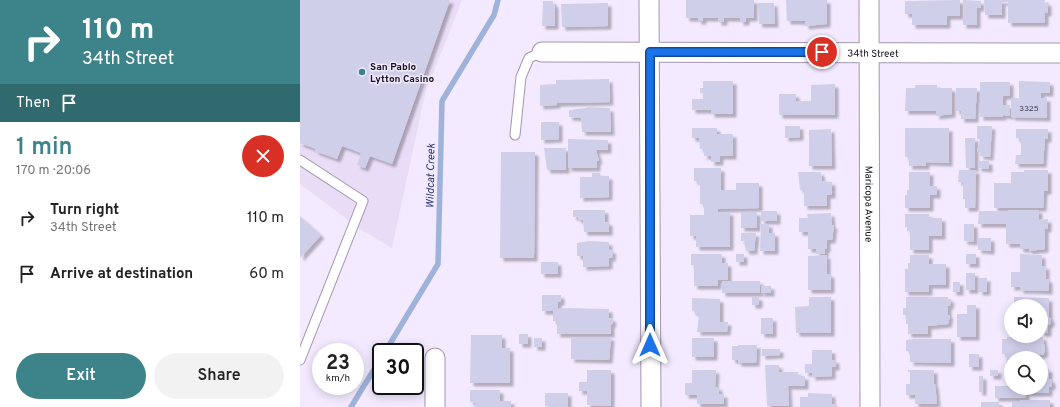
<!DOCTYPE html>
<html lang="en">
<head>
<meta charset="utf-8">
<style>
	body { margin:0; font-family:Overpass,sans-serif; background:#f2f2f2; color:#222; height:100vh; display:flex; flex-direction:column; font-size:15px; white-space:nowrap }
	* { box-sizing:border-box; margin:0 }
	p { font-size:13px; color:#767676 }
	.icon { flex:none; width:22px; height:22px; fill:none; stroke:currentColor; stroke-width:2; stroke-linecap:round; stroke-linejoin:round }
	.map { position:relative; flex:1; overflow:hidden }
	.details { display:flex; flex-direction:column; background:#fff; width:300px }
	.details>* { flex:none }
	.guide { background:#3c848a; color:#fff; overflow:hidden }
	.fabs { position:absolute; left:704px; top:299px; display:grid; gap:8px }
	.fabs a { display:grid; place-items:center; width:44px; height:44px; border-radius:50%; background:#fff; box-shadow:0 2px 10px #0003; font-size:20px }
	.speed { position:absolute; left:12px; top:343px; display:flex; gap:8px; font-size:20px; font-weight:700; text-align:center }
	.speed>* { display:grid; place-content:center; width:52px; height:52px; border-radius:50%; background:#fff; box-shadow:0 2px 10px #0003; line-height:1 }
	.speed small { font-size:10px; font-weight:400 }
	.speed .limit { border:2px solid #111; border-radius:6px; background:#fff; color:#111 }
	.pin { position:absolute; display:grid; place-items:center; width:34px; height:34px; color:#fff; margin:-17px; border:2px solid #fff; border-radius:50%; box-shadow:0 1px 4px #0007 }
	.me { position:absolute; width:44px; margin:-22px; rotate:0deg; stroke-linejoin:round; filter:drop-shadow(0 0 3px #0008) }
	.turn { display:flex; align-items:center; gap:14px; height:84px; padding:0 16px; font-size:18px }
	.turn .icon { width:52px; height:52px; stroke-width:2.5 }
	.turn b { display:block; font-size:28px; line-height:34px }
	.then { display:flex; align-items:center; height:38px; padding:0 16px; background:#0003; gap:8px; font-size:15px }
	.round { display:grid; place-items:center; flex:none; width:42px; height:42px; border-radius:21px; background:#f2f2f2 }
	.headline { display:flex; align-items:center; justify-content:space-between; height:68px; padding:0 16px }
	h1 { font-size:24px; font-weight:600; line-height:30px; color:#3c848a }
	.button { display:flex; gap:8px; margin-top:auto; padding:8px 16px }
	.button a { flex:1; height:46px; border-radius:24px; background:#3c848a; color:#fff; font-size:16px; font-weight:600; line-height:46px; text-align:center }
	.button a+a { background:#f2f2f2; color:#222 }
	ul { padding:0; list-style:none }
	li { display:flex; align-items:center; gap:12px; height:56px; padding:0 16px }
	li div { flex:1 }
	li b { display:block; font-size:15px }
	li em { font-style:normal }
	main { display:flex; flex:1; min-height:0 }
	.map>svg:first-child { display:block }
</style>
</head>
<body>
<main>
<section class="details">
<div class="guide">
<div class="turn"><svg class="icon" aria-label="right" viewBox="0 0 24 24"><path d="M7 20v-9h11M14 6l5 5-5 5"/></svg><div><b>110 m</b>34th Street</div></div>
<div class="then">Then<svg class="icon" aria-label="arrive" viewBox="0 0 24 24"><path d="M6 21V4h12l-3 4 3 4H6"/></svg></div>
</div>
<div class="headline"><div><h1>1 min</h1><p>170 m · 20:06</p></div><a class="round" style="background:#d93025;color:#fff"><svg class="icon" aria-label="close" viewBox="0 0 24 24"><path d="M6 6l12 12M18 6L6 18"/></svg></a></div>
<ul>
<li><svg class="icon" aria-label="right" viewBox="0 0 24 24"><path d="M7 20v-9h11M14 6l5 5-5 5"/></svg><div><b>Turn right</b><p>34th Street</p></div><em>110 m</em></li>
<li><svg class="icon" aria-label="arrive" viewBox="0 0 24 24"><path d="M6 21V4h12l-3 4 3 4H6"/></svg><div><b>Arrive at destination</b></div><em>60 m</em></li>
</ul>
<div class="button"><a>Exit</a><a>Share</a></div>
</section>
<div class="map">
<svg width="760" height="407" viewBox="0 0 760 407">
	<defs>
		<filter id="shadow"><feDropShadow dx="3.5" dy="3.5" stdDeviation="1" flood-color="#0004"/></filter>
	</defs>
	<rect width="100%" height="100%" fill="#f3eaff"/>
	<polygon fill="#e8dcf6" points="0,0 162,0 125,94 92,248 63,231 0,184"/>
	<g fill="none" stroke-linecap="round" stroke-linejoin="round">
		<g stroke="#9eb2da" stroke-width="5.5">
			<polyline points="85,352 138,264 142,101 194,15 198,0"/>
			<polyline points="51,407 81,358"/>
		</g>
	</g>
	<g fill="#cfcfea" filter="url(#shadow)">
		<polygon points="0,0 150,0 92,164 70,156 65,168 57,165 61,153 42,146 37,159 15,151 16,149 0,143"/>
		<polygon points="386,0 454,0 454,18 446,18 446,22 440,22 440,18 424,18 424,22 418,22 418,18 403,18 403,21 398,21 398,18 386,18"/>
		<polygon points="486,0 527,0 527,24 505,26 505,21 487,21"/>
		<polygon points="660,0 660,16 647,16 647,25 612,25 612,14 605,14 605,1"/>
		<polygon points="663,0 681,1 681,8 677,8 677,25 663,25"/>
		<polygon points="684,0 745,0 745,3 748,2 748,13 745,13 745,23 708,23 708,2 702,2 702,15 685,15"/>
		<polygon points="243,1 253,1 253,4 255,4 255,26 242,26"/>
		<polygon points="308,3 308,26 262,27 261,4"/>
		<polygon points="458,3 474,3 475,24 459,24"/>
		<polygon points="309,79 310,102 257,103 257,105 240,106 240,85 256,84 256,80"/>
		<polygon points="403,81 433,81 433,114 411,114 411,110 392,110 392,99 403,99 403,93 400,93 400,88 403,88"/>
		<polygon points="719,81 750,82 750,93 741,93 741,98 747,98 747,118 711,117 711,98 719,98"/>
		<polygon points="680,82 710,82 710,96 703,96 703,105 710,105 710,116 703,115 702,117 680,117"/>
		<polygon points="535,84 535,115 479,115 479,94 496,94 496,101 511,101 511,85"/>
		<polygon points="615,85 637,85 637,88 652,88 652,114 636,116 636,111 605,111 606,88 615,88"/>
		<polygon points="656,88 677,88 675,119 661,119 661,111 656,111"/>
		<polygon points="287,107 310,108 311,132 282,132 281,118 269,117 269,110 286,108"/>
		<polygon points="241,122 259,122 259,139 241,140"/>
		<polygon points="485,126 500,126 500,137 485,138"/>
		<polygon points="677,126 692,126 690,157 680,156 680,152 677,152 680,139 677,139"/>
		<polygon points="392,128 417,128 417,134 433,134 433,156 420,156 420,162 411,162 411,156 404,156 404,149 400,149 399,138 392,138"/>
		<polygon points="605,128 649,128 649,163 626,162 626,166 609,166 609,157 605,157"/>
		<polygon points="531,129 532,166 509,166 509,130"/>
		<polygon points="716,129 748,129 748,139 745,139 743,164 715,164 716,155 721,155 721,139 716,138"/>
		<polygon points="665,138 675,138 675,168 666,168"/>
		<polygon points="268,139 308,140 308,150 296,150 299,161 297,161 297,168 268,168"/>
		<polygon points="244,148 266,148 266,170 247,170"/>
		<polygon points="201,152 235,152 234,258 200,258"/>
		<polygon points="678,161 689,161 689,169 678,168"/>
		<polygon points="394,168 421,168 421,190 436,190 436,183 459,183 459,208 418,209 418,212 430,212 430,247 396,247 396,236 390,236 390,215 404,215 404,204 400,204 400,184 398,184 398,181 394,181"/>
		<polygon points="659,170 676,170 675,208 665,208 665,199 663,199 663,182 658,182"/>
		<polygon points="724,170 748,170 748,191 744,191 743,208 694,208 694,183 711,183 711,172 724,172"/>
		<polygon points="498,172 521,172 522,181 532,182 532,195 527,195 527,206 504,206 504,190 500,190"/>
		<polygon points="609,172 630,172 630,186 637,186 637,195 630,195 630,208 605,208 605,195 607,195 607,190 609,190"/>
		<polygon points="292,173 300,173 300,176 309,176 309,197 280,198 280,177 292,177"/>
		<polygon points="273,210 305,210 305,222 309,222 309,232 284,232 283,220 278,220 278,217 273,217"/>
		<polygon points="708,210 739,210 739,220 748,219 748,229 745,229 745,249 729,251 729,249 720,249 720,244 706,244 706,224 678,224 679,211 708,211"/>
		<rect x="461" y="211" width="16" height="10"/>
		<rect x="441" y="212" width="16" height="16"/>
		<polygon points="531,213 532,225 534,225 532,240 527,240 527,249 525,249 525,254 516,254 516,249 508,249 508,232 499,232 499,218 508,218 507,214"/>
		<polygon points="605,214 629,214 629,218 642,218 642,236 629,236 629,250 610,250 610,231 607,231 607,227 605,227"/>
		<polygon points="0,216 21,235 0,258"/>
		<polygon points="461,224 469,224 469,233 475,233 475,251 460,251"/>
		<polygon points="664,224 674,224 674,242 664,241"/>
		<polygon points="441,233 456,233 454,251 446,251 444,241 441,241"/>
		<polygon points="678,238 691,238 691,251 678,250"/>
		<polygon points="288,241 309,242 309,249 313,251 312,258 309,258 309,266 283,267 283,256 277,256 277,243"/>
		<polygon points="391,254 422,254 422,263 428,263 428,280 418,280 418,286 394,286 394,265 391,265"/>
		<rect x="436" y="254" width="8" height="8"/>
		<rect x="666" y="254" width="10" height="10"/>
		<polygon points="720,254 742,255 742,266 746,266 746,279 749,279 749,291 720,290 720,287 711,287 711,272 720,272"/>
		<polygon points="527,255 527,274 531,274 531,290 508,290 508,256"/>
		<polygon points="610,255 629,255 629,264 646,264 646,285 629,285 629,292 605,292 605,269 608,269 608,263 610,263"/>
		<rect x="241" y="262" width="17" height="12"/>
		<rect x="666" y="273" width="9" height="17"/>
		<rect x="679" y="278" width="8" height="14"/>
		<rect x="422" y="281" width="38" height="12"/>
		<rect x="653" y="282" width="7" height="10"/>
		<rect x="461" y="286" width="10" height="7"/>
		<polygon points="242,295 261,295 261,302 258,302 258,309 263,308 309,309 309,318 312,318 313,322 311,325 311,334 257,334 257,321 253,321 253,309 252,311 242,311"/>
		<rect x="452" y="297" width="7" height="8"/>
		<polygon points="509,297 531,297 531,333 496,333 495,307 509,306"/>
		<polygon points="606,297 648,297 648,299 651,299 650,306 648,306 648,315 650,315 648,324 628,326 628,334 608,334 608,324 606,324 606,315 603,315 603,308 606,308"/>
		<polygon points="714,297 749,298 749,317 751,319 751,323 748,325 748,333 741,333 741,306 714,306"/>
		<polygon points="392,298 420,299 420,322 428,322 427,332 397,332 399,314 396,314 392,310"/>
		<rect x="667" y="305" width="9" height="9"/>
		<rect x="657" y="314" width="19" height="23"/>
		<rect x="461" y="318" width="12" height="16"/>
		<rect x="219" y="334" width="9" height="10"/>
		<polygon points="171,335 202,335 202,348 210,348 210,383 170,383"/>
		<polygon points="271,337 311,337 309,360 271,359"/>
		<polygon points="707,337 743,337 745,351 743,355 739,355 739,358 711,358 710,365 710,363 706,363 707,354 702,354 702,339 707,339"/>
		<rect x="234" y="338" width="8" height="9"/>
		<rect x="392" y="338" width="22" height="19"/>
		<polygon points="613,339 651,339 651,363 610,362 610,352 606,351 606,340"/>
		<polygon points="438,345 457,345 456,363 438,363 438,360 432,360 432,346 438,346"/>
		<polygon points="462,349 480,349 480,355 462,356"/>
		<polygon points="512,350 532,350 532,360 536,360 536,367 532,367 532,376 512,377 512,373 505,373 505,364 512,364"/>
		<rect x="669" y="354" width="10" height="13"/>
		<polygon points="465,365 479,365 479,372 498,372 498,376 505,376 505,386 488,386 489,406 467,406"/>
		<polygon points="741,367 749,369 749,379 752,380 752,386 749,387 749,393 726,393 726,398 695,398 695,386 711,386 711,388 717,388 717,390 721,390 721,388 741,388"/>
		<polygon points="287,370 311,370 311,406 287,405 287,391 279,391 279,382 287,382"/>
		<polygon points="392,370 416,370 415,387 419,387 419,394 424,394 424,404 397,404 397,395 385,395 385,383 392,383"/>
		<polygon points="608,370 634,370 634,384 635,384 637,404 615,404 615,395 606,395 606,384 610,384 610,372 608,372"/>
		<rect x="690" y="370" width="8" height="6"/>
		<rect x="679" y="376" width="4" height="16"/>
		<polygon points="170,390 200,390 200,401 211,401 211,407 175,407 175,403 170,402"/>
		<polygon points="245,393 268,393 268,407 245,406"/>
		<polygon points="508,393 532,394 532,404 535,404 535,407 500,407 500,397 508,397"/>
		<polygon points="720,400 750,400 750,407 712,407 712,402 720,402"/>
		<rect x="681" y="402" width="18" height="5"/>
	</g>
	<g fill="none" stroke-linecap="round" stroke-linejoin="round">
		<g stroke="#a297af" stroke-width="11">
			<g id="service">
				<polyline points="215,135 221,77 229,58 242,52"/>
				<polyline points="0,160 63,201 0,360"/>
			</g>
		</g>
		<g stroke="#a297af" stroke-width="21">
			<g id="minor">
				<polyline points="349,0 351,407"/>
				<path id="s1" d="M569,0L570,407"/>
				<path id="s2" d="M242,52L760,53"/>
				<polyline points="135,358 135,407"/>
			</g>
		</g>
		<use href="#service" stroke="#fff" stroke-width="9"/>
		<use href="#minor" stroke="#fff" stroke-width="19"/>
	</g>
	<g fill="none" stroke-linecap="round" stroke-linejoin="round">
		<g stroke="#114b97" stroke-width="10">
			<polyline id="route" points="350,345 350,52 522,52"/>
		</g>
		<use href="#route" stroke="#1a73e8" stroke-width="7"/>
	</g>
	<circle fill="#3c848a" stroke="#f3eaff" stroke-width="1.5" cx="62" cy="72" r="4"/>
	<g text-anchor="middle" stroke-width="3" stroke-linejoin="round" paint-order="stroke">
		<g font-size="8" fill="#43404d">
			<text x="729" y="111">3325</text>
		</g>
		<g font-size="10" fill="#141019" stroke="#f3eaff">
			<text dy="4" stroke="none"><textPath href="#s2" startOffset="331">34th Street</textPath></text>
			<text dy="4" stroke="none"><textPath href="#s1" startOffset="204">Maricopa Avenue</textPath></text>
		</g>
		<g font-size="10" font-weight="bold" fill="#141019" stroke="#f3eaff" text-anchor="start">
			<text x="70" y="70">San Pablo<tspan x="70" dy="12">Lytton Casino</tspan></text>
		</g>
		<g font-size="11" font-style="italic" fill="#21376a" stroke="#f3eaff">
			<text transform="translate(130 176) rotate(-89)" y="4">Wildcat Creek</text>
		</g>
	</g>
</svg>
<div class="fabs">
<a><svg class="icon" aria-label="sound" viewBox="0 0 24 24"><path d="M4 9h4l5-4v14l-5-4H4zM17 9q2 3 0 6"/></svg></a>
<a><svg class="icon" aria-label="search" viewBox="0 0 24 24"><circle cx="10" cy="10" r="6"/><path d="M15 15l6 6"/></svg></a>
</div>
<div class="speed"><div>23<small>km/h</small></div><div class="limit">30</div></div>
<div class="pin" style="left:522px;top:52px;background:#d93025"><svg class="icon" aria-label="arrive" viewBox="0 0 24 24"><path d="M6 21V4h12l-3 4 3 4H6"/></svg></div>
<svg class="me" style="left:350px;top:345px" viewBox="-20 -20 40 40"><path d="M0-17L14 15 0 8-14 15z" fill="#1a73e8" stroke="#fff" stroke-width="4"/></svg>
</div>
</main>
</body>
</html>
